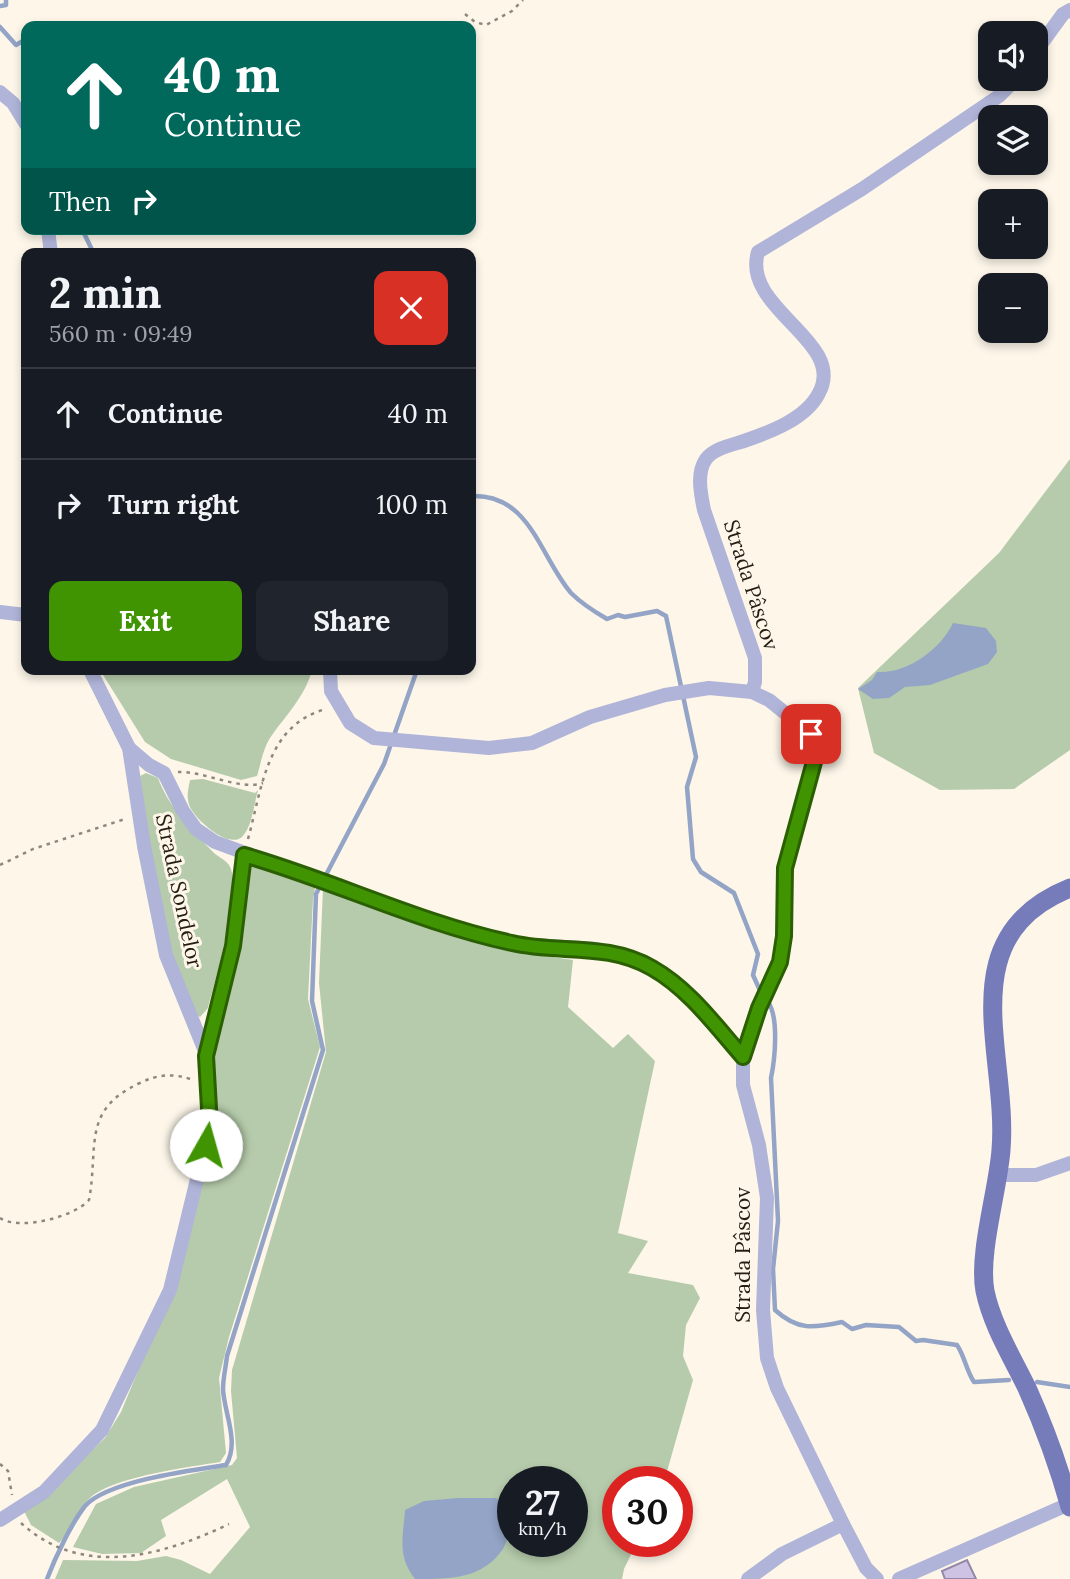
<!DOCTYPE html>
<html lang="en">
<head>
<meta charset="utf-8">
<style>
	body { margin:0; font-family:Lora,serif; background:#20242c; color:#f1f3f6; height:100vh; display:flex; flex-direction:column; font-size:26px; white-space:nowrap }
	* { box-sizing:border-box; margin:0 }
	p { font-size:23px; color:#9ea1a6 }
	.icon { flex:none; width:38px; height:38px; fill:none; stroke:currentColor; stroke-width:2; stroke-linecap:round; stroke-linejoin:round }
	.map { position:relative; flex:1; overflow:hidden }
	.panel { position:absolute; left:21px; top:248px; width:455px; height:427px; display:flex; flex-direction:column; background:#171b24; border-radius:14px; box-shadow:0 4px 10px #0003 }
	.panel>* { flex:none }
	.guide { position:absolute; left:21px; top:21px; width:455px; height:214px; border-radius:14px; box-shadow:0 4px 10px #0003; background:#00695c; color:#fff; overflow:hidden }
	.tools { position:absolute; left:978px; top:21px; display:grid; gap:14px }
	.tools a { display:grid; place-items:center; width:70px; height:70px; border-radius:14px; background:#171b24; box-shadow:0 4px 10px #0003; font-size:35px }
	.speed { position:absolute; left:497px; top:1466px; display:flex; gap:14px; font-size:35px; font-weight:700; text-align:center }
	.speed>* { display:grid; place-content:center; width:91px; height:91px; border-radius:50%; background:#171b24; box-shadow:0 4px 10px #0003; line-height:1 }
	.speed small { font-size:18px; font-weight:400 }
	.speed .limit { border:10px solid #d22; background:#fff; color:#111 }
	.pin { position:absolute; display:grid; place-items:center; width:60px; height:60px; color:#fff; margin:-30px; border-radius:14px; box-shadow:0 4px 10px #0006 }
	.me { position:absolute; width:77px; margin:-38px; rotate:7deg; stroke-linejoin:round; filter:drop-shadow(0 0 5px #0008) }
	.turn { display:flex; align-items:center; gap:24px; height:147px; padding:0 28px; font-size:32px }
	.turn .icon { width:91px; height:91px; stroke-width:2.5 }
	.turn b { display:block; font-size:49px; line-height:60px }
	.then { display:flex; align-items:center; height:66px; padding:0 28px; background:#0003; gap:14px; font-size:26px }
	.round { display:grid; place-items:center; flex:none; width:74px; height:74px; border-radius:14px; background:#20242c }
	.head { display:flex; align-items:center; justify-content:space-between; height:119px; padding:0 28px }
	h1 { font-size:42px; font-weight:800; line-height:52px }
	.button { display:flex; gap:14px; margin-top:auto; padding:14px 28px }
	.button a { flex:1; height:80px; border-radius:14px; background:#409401; color:#fff; font-size:28px; font-weight:800; line-height:80px; text-align:center }
	.button a+a { background:#20242c; color:#f1f3f6 }
	ul { padding:0; list-style:none }
	li { display:flex; align-items:center; gap:21px; height:91px; padding:0 28px; border-top:2px solid #363941 }
	li div { flex:1 }
	li b { display:block; font-size:26px }
	li em { font-style:normal }
	.map>svg:first-child { display:block }
</style>
</head>
<body>
<div class="map">
<svg width="1070" height="1579" viewBox="0 0 1070 1579">
	<rect width="100%" height="100%" fill="#fdf6e9"/>
	<g fill="#b5cbab" fill-rule="evenodd">
		<polygon points="1070,459 1070,750 1014,789 940,790 874,753 858,688 999,553"/>
		<path d="M100,670H312C305,697 285,716 270,738C263,749 261,763 257,776L241,780L171,759L145,742Z"/>
		<path d="M146,773L158,778C168,806 191,829 212,851C216,856 225,859 229,865C243,886 215,981 208,1008L200,1017L192,1012L171,956L149,845L140,776Z"/>
		<path d="M203,779L255,793L258,790C254,804 252,827 242,837C228,849 196,820 190,807C186,797 188,790 190,780Z"/>
		<path d="M252,863L316,883L313,899L308,999L320,1047L229,1337L219,1378L226,1453L220,1462C189,1467 112,1477 90,1498C76,1510 72,1530 59,1543L31,1525L23,1509L48,1492L105,1438L121,1412L169,1296L210,1156L211,1069L248,866Z"/>
		<path d="M323,888L407,921L500,949L573,960L568,1007L613,1048L628,1034L655,1061L618,1233L648,1241L628,1273L693,1285L700,1298L686,1325L683,1356L693,1380L664,1482H618V1542H637L624,1569L622,1579H55L63,1560L137,1561L166,1556L181,1560L210,1574L250,1527L227,1479L161,1520L166,1536L141,1553L102,1554L73,1547L96,1504L134,1487L232,1465L237,1458L231,1391L232,1370L326,1052L319,983ZM513,1482H572V1542H513Z"/>
	</g>
	<g fill="#93a4c6">
		<path d="M953,623L986,628L996,641L997,652L988,664L930,685L905,687L889,698L873,699L858,689L872,680L877,672C907,674 941,649 953,623Z"/>
		<path d="M458,1498H496L506,1506C511,1521 511,1535 503,1549C482,1579 452,1579 415,1579C397,1555 403,1539 405,1510L424,1501Z"/>
	</g>
	<g fill="none" stroke-linecap="round" stroke-linejoin="round">
		<g stroke="#93a4c6" stroke-width="4.5">
			<polyline points="0,6 6,5 6,0"/>
			<polyline points="0,27 16,45 26,39"/>
			<polyline points="82,229 94,254"/>
			<path d="M471,496C530,493 540,557 571,593C581,603 595,612 607,619L618,615L625,617L657,611L666,616L696,757L687,787L693,859L701,872L734,893L758,954L753,975L762,995"/>
			<path d="M768,1002C779,1017 775,1059 771,1078L778,1221L773,1269L775,1310C798,1331 814,1328 842,1322L852,1329L866,1325L899,1327L916,1341L923,1340L957,1345C965,1357 966,1370 974,1382L1009,1380"/>
			<polyline points="1037,1382 1070,1387"/>
			<path d="M47,1579C55,1558 71,1524 85,1506C107,1481 192,1470 226,1465C240,1442 224,1413 223,1389C223,1378 226,1366 227,1356L323,1050L312,1001L316,894L384,764L417,670"/>
		</g>
	</g>
	<polygon fill="#cfc3e4" stroke="#9388a7" stroke-width="2" points="967,1560 976,1579 945,1579 942,1571"/>
	<g fill="none" stroke-linecap="round" stroke-linejoin="round">
		<g stroke="#8e877b" stroke-width="2.5" stroke-dasharray="3.5 5" stroke-linecap="butt">
			<polyline points="465,14 475,22 486,25 512,11 523,0"/>
			<path d="M178,772C204,771 241,791 263,783"/>
			<path d="M248,839C262,789 266,725 326,709"/>
			<polyline points="0,865 33,849 125,819"/>
			<path d="M0,1218C20,1231 74,1217 89,1200C99,1146 81,1110 140,1083C158,1074 174,1073 193,1080"/>
			<polyline points="0,1464 8,1471 12,1495"/>
			<path d="M21,1523C82,1579 162,1556 229,1524"/>
		</g>
		<g stroke="#b0b4d8" stroke-width="14">
			<polyline points="1036,51 1063,14 1070,10"/>
			<polyline points="0,92 13,103 26,124"/>
			<polyline points="48,229 51,254"/>
			<polyline points="0,612 26,615"/>
			<polyline points="330,670 331,691 350,723 374,738 489,748 532,743 590,717 665,695 709,688 752,692 769,700 811,734 814,743 814,762 785,868 784,936 780,962 750,1032 743,1057 743,1085 759,1145 767,1198 763,1310 767,1358 777,1388 843,1524 866,1568 877,1579"/>
			<path d="M752,692L755,682V658L704,510C701,495 696,473 706,459C714,448 732,445 744,441C770,432 806,419 819,393C847,341 741,309 758,252L862,189L999,96L1016,79"/>
			<polyline points="129,748 149,765 164,773 183,811 196,829 215,842 442,925 515,944 597,949 628,957 653,968 682,990 743,1057"/>
			<polyline points="207,1055 233,946 244,855"/>
			<polyline points="998,1175 1036,1175 1070,1163"/>
			<polyline points="0,1520 44,1492 102,1430 170,1290 210,1126 207,1056 166,955 144,846 129,748 90,670"/>
			<polyline points="748,1579 782,1554 843,1524"/>
			<polyline points="899,1579 1069,1504"/>
		</g>
		<path stroke="#767bba" stroke-width="19" d="M1070,888C948,937 1009,1054 1001,1150C998,1190 978,1254 985,1291C992,1325 1012,1357 1027,1388C1044,1426 1059,1467 1070,1507"/>
	</g>
	<g fill="none" stroke-linecap="round" stroke-linejoin="round">
		<g stroke="#2a6001" stroke-width="18">
			<path id="route" d="M206,1145L210,1126L206,1056L233,946L244,855C334,881 420,923 512,943C559,954 607,942 652,968C689,989 715,1025 743,1057L759,1008L780,962L784,936L785,868L814,762V743L811,734"/>
		</g>
		<use href="#route" stroke="#409401" stroke-width="12"/>
	</g>
	<g text-anchor="middle" stroke-width="6" stroke-linejoin="round" paint-order="stroke">
		<g font-size="21" fill="#241d11" stroke="#fdf6e9">
			<text transform="translate(751 585) rotate(72)" y="7">Strada Pâscov</text>
			<text transform="translate(179 891) rotate(78)" y="7">Strada Sondelor</text>
			<text transform="translate(743 1255) rotate(-90)" y="7">Strada Pâscov</text>
		</g>
	</g>
</svg>
<div class="tools">
<a><svg class="icon" aria-label="sound" viewBox="0 0 24 24"><path d="M4 9h4l5-4v14l-5-4H4zM17 9q2 3 0 6"/></svg></a>
<a><svg class="icon" aria-label="layers" viewBox="0 0 24 24"><path d="M12 4l9 5-9 5-9-5zM3 14l9 5 9-5"/></svg></a>
<a>+</a>
<a>−</a>
</div>
<div class="speed"><div>27<small>km/h</small></div><div class="limit">30</div></div>
<div class="pin" style="left:811px;top:734px;background:#d93025"><svg class="icon" aria-label="arrive" viewBox="0 0 24 24"><path d="M6 21V4h12l-3 4 3 4H6"/></svg></div>
<svg class="me" style="left:206px;top:1145px" viewBox="-20 -20 40 40"><circle r="19" fill="#fff"/><path d="M0-13L10 11 0 6-10 11z" fill="#409401"/></svg>
<div class="guide">
<div class="turn"><svg class="icon" aria-label="ahead" viewBox="0 0 24 24"><path d="M12 20V5M6 11l6-6 6 6"/></svg><div><b>40 m</b>Continue</div></div>
<div class="then">Then<svg class="icon" aria-label="right" viewBox="0 0 24 24"><path d="M7 20v-9h11M14 6l5 5-5 5"/></svg></div>
</div>
<section class="panel">
<div class="head"><div><h1>2 min</h1><p>560 m · 09:49</p></div><a class="round" style="background:#d93025;color:#fff"><svg class="icon" aria-label="close" viewBox="0 0 24 24"><path d="M6 6l12 12M18 6L6 18"/></svg></a></div>
<ul>
<li><svg class="icon" aria-label="ahead" viewBox="0 0 24 24"><path d="M12 20V5M6 11l6-6 6 6"/></svg><div><b>Continue</b></div><em>40 m</em></li>
<li><svg class="icon" aria-label="right" viewBox="0 0 24 24"><path d="M7 20v-9h11M14 6l5 5-5 5"/></svg><div><b>Turn right</b></div><em>100 m</em></li>
</ul>
<div class="button"><a>Exit</a><a>Share</a></div>
</section>
</div>
</body>
</html>
